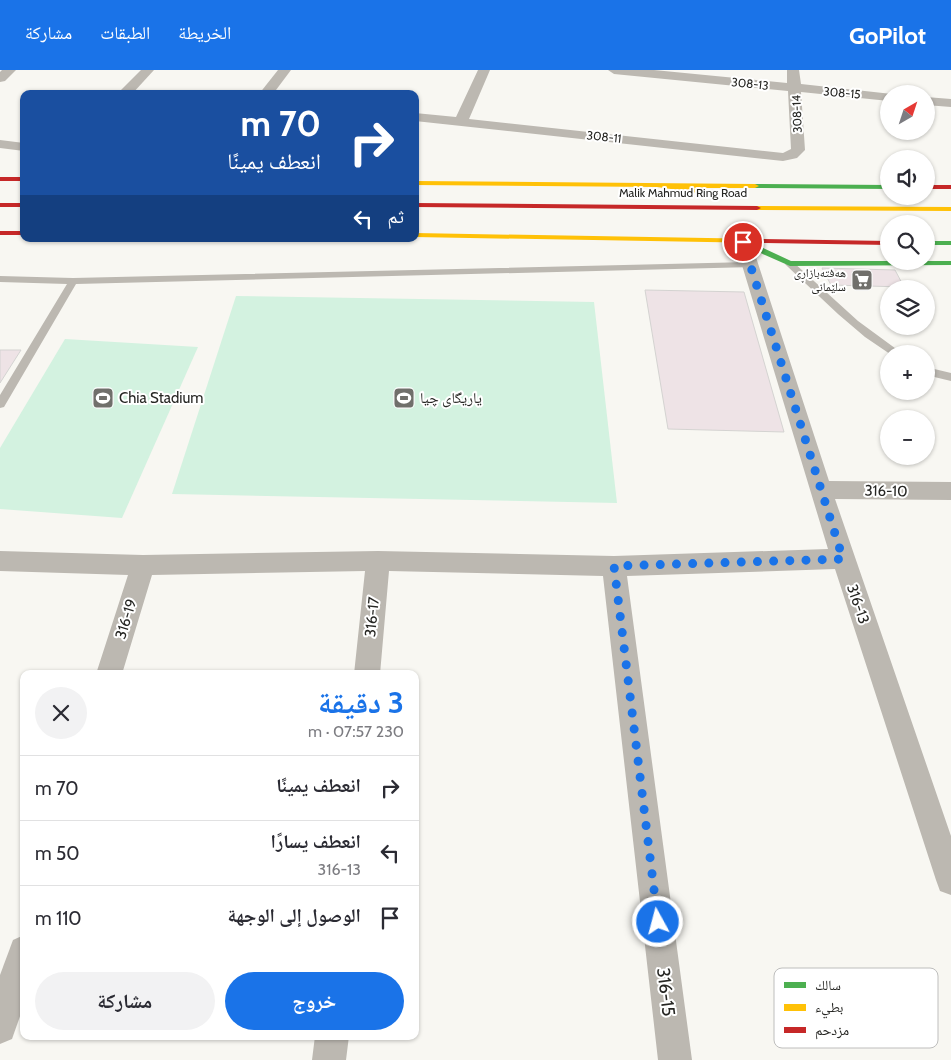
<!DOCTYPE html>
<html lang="ar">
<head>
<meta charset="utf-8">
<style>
	body { margin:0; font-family:Cabin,"Noto Naskh Arabic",sans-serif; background:#f2f2f3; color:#2b2b33; direction:rtl; height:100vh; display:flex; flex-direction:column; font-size:19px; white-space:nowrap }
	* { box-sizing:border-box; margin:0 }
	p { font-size:16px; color:#7c7c81 }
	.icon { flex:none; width:28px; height:28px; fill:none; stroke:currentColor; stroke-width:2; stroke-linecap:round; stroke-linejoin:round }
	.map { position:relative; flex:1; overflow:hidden; direction:ltr }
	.side { position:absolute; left:20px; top:600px; width:399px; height:370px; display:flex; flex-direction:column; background:#fff; border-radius:10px; box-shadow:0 1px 4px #0004; direction:rtl }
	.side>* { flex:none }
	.banner { position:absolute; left:20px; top:20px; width:399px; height:152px; border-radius:10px; box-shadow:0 1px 4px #0004; direction:rtl; background:#1a4fa0; color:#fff; overflow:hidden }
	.needle { width:32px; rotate:39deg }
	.controls { position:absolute; left:880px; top:15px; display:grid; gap:10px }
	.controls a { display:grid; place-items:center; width:55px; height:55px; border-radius:50%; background:#fff; box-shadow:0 1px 4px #0004; font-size:25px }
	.pin { position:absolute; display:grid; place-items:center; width:42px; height:42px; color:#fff; margin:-21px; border:2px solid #fff; border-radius:50%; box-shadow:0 1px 5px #0007 }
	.me { position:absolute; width:55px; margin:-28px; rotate:353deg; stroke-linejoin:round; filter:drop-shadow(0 0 4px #0008) }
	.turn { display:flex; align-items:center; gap:18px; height:105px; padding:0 15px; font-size:22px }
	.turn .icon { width:65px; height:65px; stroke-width:2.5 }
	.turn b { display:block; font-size:35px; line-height:42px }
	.then { display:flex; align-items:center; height:48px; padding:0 15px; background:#0003; gap:10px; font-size:19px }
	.round { display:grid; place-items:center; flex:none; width:52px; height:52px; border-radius:26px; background:#f2f2f3 }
	.overview { display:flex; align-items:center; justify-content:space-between; height:85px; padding:0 15px }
	h1 { font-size:30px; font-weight:800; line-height:38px; color:#1a73e8 }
	.cta { display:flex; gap:10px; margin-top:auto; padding:10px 15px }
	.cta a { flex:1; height:58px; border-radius:30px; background:#1a73e8; color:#fff; font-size:20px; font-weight:800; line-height:58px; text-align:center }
	.cta a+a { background:#f2f2f3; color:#2b2b33 }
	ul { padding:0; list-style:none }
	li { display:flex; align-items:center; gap:15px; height:65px; padding:0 15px; border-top:1px solid #e1e1e2 }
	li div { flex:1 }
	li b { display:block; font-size:19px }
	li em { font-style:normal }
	header { display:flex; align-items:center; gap:30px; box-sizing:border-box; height:70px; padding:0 25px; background:#1a73e8; color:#fff }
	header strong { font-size:24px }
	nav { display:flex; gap:28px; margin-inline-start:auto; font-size:18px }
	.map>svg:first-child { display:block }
</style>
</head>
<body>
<header>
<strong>GoPilot</strong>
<nav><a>الخريطة</a><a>الطبقات</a><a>مشاركة</a></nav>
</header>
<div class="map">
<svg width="951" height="990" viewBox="0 0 951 990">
	<rect width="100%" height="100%" fill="#f8f7f2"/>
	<g fill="#d3f2e0">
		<polygon points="236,226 594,232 617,433 172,424"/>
		<polygon points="65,269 198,277 122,448 0,439 0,378"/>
	</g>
	<g fill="#eee3e6" stroke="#d4d3d1">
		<polygon points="822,198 895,200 904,217 831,215"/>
		<polygon points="645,220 744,222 784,362 668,359"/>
		<polygon points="0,280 21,280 0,313"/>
	</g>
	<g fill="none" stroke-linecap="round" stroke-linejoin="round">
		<g fill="#bcb8b1" fill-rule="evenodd">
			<polygon points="790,191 793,192 858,251 903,284 890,284 865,267 838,244 787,196 785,194"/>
			<polygon points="750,192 753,193 753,197 76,214 4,337 0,338 0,325 67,214 0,212 0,206 73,208"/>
			<polygon points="926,297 951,303 951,311 926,305"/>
		</g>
		<g fill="#bcb8b1" fill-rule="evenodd">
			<polygon points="2,0 16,0 5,11 0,12 0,2"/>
			<polygon points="141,0 154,0 132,24 117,24"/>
			<polygon points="278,0 291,0 273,24 259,24"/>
			<polygon points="478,0 490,0 469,49 783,83 791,79 788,21 614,4 608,0 654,0 787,13 787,0 799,0 801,14 892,24 889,24 889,31 801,22 805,80 797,88 783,91 415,51 415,43 456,47"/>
			<polygon points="926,27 951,29 951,37 926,35"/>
			<polygon points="0,70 24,73 24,81 0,78"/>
			<polygon points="743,167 749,168 751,172 829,411 951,412 951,430 835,429 951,766 951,825 940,821 936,810 835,499 627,506 692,990 658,990 603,506 389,501 380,604 354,604 365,501 152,505 122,604 96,604 128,505 0,501 0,481 143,485 378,481 614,486 828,479 735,172 737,168"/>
			<polygon points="24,865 24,935 12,969 0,974 0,905 13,870"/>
			<polygon points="315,966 349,966 346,990 312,990"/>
		</g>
		<g fill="#4caf50" fill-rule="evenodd">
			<polygon points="752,114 889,115 889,119 755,118 752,118"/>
			<polygon points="740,170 746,170 791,191 951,191 951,195 790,196 740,174"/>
			<rect x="926" y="171" width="25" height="4"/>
		</g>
		<g fill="#ffc107" fill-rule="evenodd">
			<polygon points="415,111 755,114 759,116 755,118 690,118 708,120 709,122 705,124 657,117 415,115"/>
			<polygon points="754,136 951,137 951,141 757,140 753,138"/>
			<polygon points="415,163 765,169 769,171 765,173 415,167"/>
		</g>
		<g fill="#c62828" fill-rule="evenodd">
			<rect x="0" y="107" width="24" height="4"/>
			<rect x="926" y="115" width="25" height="4"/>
			<rect x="0" y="133" width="24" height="4"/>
			<polygon points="415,133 757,136 761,138 757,140 415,137"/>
			<rect x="0" y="161" width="24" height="4"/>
			<polygon points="762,169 889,171 889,175 765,173 762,173"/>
		</g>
	</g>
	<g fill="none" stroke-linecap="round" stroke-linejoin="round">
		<polyline stroke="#1a73e8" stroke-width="9" stroke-dasharray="0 16.2" points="658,852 614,496 843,489 743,172"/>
	</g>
	<defs>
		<g id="supermarket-square" transform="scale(1.125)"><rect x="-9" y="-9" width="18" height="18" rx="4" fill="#706f6b" stroke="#fff"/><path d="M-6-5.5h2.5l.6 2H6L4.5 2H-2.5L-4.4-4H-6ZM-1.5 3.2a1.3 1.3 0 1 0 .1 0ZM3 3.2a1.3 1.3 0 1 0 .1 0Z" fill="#fff"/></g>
		<g id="stadium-square" transform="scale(1.125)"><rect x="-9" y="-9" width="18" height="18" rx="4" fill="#706f6b" stroke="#fff"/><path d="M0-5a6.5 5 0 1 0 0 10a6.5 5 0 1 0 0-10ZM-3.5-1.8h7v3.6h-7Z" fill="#fff"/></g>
	</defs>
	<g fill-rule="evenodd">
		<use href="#supermarket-square" x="862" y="210"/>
		<use href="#stadium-square" x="103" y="328"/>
		<use href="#stadium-square" x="404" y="328"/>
	</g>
	<g text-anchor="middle" stroke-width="4" stroke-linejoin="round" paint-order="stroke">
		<g font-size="12" fill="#262623" stroke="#fff">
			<text transform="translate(750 14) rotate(6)" y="4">308-13</text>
			<text transform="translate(842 23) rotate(5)" y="4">308-15</text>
			<text transform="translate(797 44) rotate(-92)" y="4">308-14</text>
			<text transform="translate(604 67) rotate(6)" y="4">308-11</text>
			<text x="683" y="127">Malik Mahmud Ring Road</text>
		</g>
		<g font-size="12" fill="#262623" stroke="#fff" text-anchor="end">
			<text x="846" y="207">هەفتەبازاڕی<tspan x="846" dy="14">سلێمانی</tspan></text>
		</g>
		<g font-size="15" fill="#262623" stroke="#fff" text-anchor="start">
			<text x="119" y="333">Chia Stadium</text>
			<text x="420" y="333">یاریگای چیا</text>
		</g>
		<g font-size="15" fill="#262623" stroke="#fff">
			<text transform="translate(886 421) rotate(1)" y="5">316-10</text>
			<text transform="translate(858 534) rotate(71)" y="5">316-13</text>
			<text transform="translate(372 547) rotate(-84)" y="5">316-17</text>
			<text transform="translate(126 549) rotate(-73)" y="5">316-19</text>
		</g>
		<g font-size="18" fill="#262623" stroke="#fff">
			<text transform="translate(666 922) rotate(83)" y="6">316-15</text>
		</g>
	</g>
	<rect x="774" y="898" width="164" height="80" rx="8" fill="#fff" stroke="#bebebd" stroke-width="1"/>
	<rect x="784" y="912" width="22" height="6" fill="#4caf50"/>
	<rect x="784" y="934" width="22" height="7" fill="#ffc107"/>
	<rect x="784" y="957" width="22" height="6" fill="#c62828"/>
	<g font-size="14" fill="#262623">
		<text x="815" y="920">سالك</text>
		<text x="815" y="942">بطيء</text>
		<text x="815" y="965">مزدحم</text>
	</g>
</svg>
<div class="controls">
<a><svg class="needle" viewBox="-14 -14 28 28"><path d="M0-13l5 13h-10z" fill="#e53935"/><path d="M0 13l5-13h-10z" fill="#7c7c81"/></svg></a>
<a><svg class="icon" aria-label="sound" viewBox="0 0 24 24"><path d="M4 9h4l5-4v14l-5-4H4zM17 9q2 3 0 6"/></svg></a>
<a><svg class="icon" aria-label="search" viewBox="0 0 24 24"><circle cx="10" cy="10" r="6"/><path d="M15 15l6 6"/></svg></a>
<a><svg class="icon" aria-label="layers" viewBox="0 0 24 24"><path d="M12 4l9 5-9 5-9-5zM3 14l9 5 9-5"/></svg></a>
<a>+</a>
<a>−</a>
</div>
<div class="pin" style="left:743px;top:172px;background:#d93025"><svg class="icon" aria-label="arrive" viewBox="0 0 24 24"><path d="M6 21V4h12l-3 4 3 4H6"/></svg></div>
<svg class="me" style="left:658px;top:852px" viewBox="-20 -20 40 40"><circle r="17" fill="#1a73e8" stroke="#fff" stroke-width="3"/><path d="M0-11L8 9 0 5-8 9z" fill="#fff"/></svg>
<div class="banner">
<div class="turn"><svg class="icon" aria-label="right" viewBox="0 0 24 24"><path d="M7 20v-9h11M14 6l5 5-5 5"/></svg><div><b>70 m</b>انعطف يمينًا</div></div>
<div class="then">ثم<svg class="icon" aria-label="left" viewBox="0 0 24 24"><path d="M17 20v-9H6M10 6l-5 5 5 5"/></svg></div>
</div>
<section class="side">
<div class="overview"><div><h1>3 دقيقة</h1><p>230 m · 07:57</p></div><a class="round"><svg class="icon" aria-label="close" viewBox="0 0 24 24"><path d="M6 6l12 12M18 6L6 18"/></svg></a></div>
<ul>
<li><svg class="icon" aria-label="right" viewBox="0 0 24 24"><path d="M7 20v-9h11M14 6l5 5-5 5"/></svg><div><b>انعطف يمينًا</b></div><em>70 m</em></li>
<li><svg class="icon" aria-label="left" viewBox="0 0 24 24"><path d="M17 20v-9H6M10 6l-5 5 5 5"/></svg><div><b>انعطف يسارًا</b><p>316-13</p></div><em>50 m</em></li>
<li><svg class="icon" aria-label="arrive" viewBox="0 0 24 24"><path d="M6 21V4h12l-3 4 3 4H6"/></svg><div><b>الوصول إلى الوجهة</b></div><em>110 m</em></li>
</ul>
<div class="cta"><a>خروج</a><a>مشاركة</a></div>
</section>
</div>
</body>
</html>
